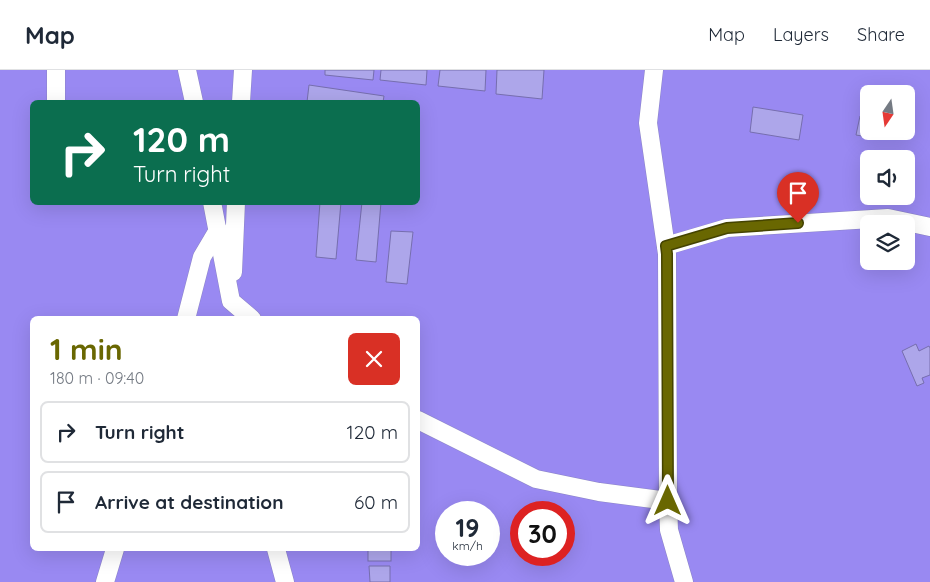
<!DOCTYPE html>
<html lang="en">
<head>
<meta charset="utf-8">
<style>
	body { margin:0; font-family:Quicksand,sans-serif; background:#f6f6f7; color:#1f2937; height:100vh; display:flex; flex-direction:column; font-size:19px; white-space:nowrap }
	* { box-sizing:border-box; margin:0 }
	p { font-size:16px; color:#747a83 }
	.icon { flex:none; width:28px; height:28px; fill:none; stroke:currentColor; stroke-width:2; stroke-linecap:round; stroke-linejoin:round }
	.map { position:relative; flex:1; overflow:hidden }
	.sheet { position:absolute; left:30px; top:246px; width:390px; height:235px; display:flex; flex-direction:column; background:#fff; border-radius:8px; box-shadow:0 5px 20px #0002 }
	.sheet>* { flex:none }
	.hud { position:absolute; left:30px; top:30px; width:390px; height:105px; border-radius:8px; box-shadow:0 5px 20px #0002; background:#0b6e4f; color:#fff; overflow:hidden }
	.needle { width:32px; rotate:193deg }
	.fabs { position:absolute; left:860px; top:15px; display:grid; gap:10px }
	.fabs a { display:grid; place-items:center; width:55px; height:55px; border-radius:8px; background:#fff; box-shadow:0 5px 20px #0002; font-size:25px }
	.speed { position:absolute; left:435px; top:431px; display:flex; gap:10px; font-size:25px; font-weight:700; text-align:center }
	.speed>* { display:grid; place-content:center; width:65px; height:65px; border-radius:50%; background:#fff; box-shadow:0 5px 20px #0002; line-height:1 }
	.speed small { font-size:12px; font-weight:400 }
	.speed .limit { border:8px solid #d22; background:#fff; color:#111 }
	.pin { position:absolute; display:grid; place-items:center; width:42px; height:42px; color:#fff; margin:-51px -21px; border-radius:50% 50% 50% 0; rotate:-45deg; box-shadow:0 0 5px #0007 }
	.pin .icon { rotate:45deg }
	.me { position:absolute; width:55px; margin:-28px; rotate:0deg; stroke-linejoin:round; filter:drop-shadow(0 0 4px #0008) }
	.turn { display:flex; align-items:center; gap:18px; height:105px; padding:0 20px; font-size:22px }
	.turn .icon { width:65px; height:65px; stroke-width:2.5 }
	.turn b { display:block; font-size:35px; line-height:42px }
	.round { display:grid; place-items:center; flex:none; width:52px; height:52px; border-radius:8px; background:#f6f6f7 }
	.overview { display:flex; align-items:center; justify-content:space-between; height:85px; padding:0 20px }
	h1 { font-size:30px; font-weight:700; line-height:38px; color:#696701 }
	ul { padding:0; list-style:none }
	li { display:flex; align-items:center; gap:15px; height:62px; margin:0 10px 8px; padding:0 10px; border:2px solid #e0e1e3; border-radius:8px }
	li div { flex:1 }
	li b { display:block; font-size:19px }
	li em { font-style:normal }
	header { display:flex; align-items:center; gap:30px; box-sizing:border-box; height:70px; padding:0 25px; background:#fff; border-bottom:1px solid #e0e1e3 }
	header strong { font-size:24px }
	nav { display:flex; gap:28px; margin-inline-start:auto; font-size:18px }
	.map>svg:first-child { display:block }
</style>
</head>
<body>
<header>
<strong>Map</strong>
<nav><a>Map</a><a>Layers</a><a>Share</a></nav>
</header>
<div class="map">
<svg width="930" height="512" viewBox="0 0 930 512">
	<rect width="100%" height="100%" fill="#c4c0f7"/>
	<path fill="#9989f2" fill-rule="evenodd" d="M0,0H930V512H0ZM869,24H906V61H869ZM32,32H418V132H32ZM869,89H906V126H869ZM869,154H906V191H869ZM32,249H418V479H32ZM446,442H489V485H446ZM521,442H564V485H521Z"/>
	<g fill="#ada6ea" stroke="#766eae">
		<polygon points="325,0 374,0 373,10 325,5"/>
		<polygon points="381,0 427,0 426,15 380,10"/>
		<polygon points="440,0 486,0 485,21 438,16"/>
		<polygon points="497,0 544,0 542,29 496,24"/>
		<polygon points="309,15 384,26 383,32 307,32"/>
		<polygon points="753,37 803,45 799,70 750,62"/>
		<polygon points="860,46 869,47 869,61 882,61 880,69 856,65"/>
		<polygon points="320,132 341,132 336,189 316,187"/>
		<polygon points="362,132 381,132 376,192 356,190"/>
		<polygon points="391,161 413,162 407,214 386,212"/>
		<polygon points="916,274 919,281 929,276 930,278 930,305 922,308 924,313 917,316 902,281"/>
		<rect x="368" y="479" width="23" height="12"/>
		<polygon points="369,496 390,496 390,512 370,512"/>
	</g>
	<g fill="none" stroke-linecap="round" stroke-linejoin="round">
		<g stroke="#8b84c5" stroke-width="19">
			<g id="minor">
				<polyline points="56,0 56,32"/>
				<polyline points="187,0 194,32"/>
				<polyline points="654,0 648,53 667,184 668,431"/>
				<polyline points="241,32 243,0"/>
				<polyline points="212,132 231,231 252,249"/>
				<polyline points="666,176 727,158 888,148 930,157"/>
				<polyline points="233,202 236,132"/>
				<polyline points="186,249 202,187 218,160"/>
				<polyline points="418,350 536,409 599,422 668,431 669,460 684,512"/>
				<polyline points="276,479 285,512"/>
				<polyline points="105,512 115,479"/>
			</g>
		</g>
		<use href="#minor" stroke="#fff" stroke-width="18"/>
	</g>
	<g fill="none" stroke-linecap="round" stroke-linejoin="round">
		<g stroke="#444301" stroke-width="12">
			<polyline id="route" points="668,431 667,184 666,176 727,158 798,153"/>
		</g>
		<use href="#route" stroke="#696701" stroke-width="9"/>
	</g>
</svg>
<div class="fabs">
<a><svg class="needle" viewBox="-14 -14 28 28"><path d="M0-13l5 13h-10z" fill="#e53935"/><path d="M0 13l5-13h-10z" fill="#747a83"/></svg></a>
<a><svg class="icon" aria-label="sound" viewBox="0 0 24 24"><path d="M4 9h4l5-4v14l-5-4H4zM17 9q2 3 0 6"/></svg></a>
<a><svg class="icon" aria-label="layers" viewBox="0 0 24 24"><path d="M12 4l9 5-9 5-9-5zM3 14l9 5 9-5"/></svg></a>
</div>
<div class="speed"><div>19<small>km/h</small></div><div class="limit">30</div></div>
<div class="pin" style="left:798px;top:153px;background:#d93025"><svg class="icon" aria-label="arrive" viewBox="0 0 24 24"><path d="M6 21V4h12l-3 4 3 4H6"/></svg></div>
<svg class="me" style="left:668px;top:431px" viewBox="-20 -20 40 40"><path d="M0-17L14 15 0 8-14 15z" fill="#696701" stroke="#fff" stroke-width="4"/></svg>
<div class="hud">
<div class="turn"><svg class="icon" aria-label="right" viewBox="0 0 24 24"><path d="M7 20v-9h11M14 6l5 5-5 5"/></svg><div><b>120 m</b>Turn right</div></div>
</div>
<section class="sheet">
<div class="overview"><div><h1>1 min</h1><p>180 m · 09:40</p></div><a class="round" style="background:#d93025;color:#fff"><svg class="icon" aria-label="close" viewBox="0 0 24 24"><path d="M6 6l12 12M18 6L6 18"/></svg></a></div>
<ul>
<li><svg class="icon" aria-label="right" viewBox="0 0 24 24"><path d="M7 20v-9h11M14 6l5 5-5 5"/></svg><div><b>Turn right</b></div><em>120 m</em></li>
<li><svg class="icon" aria-label="arrive" viewBox="0 0 24 24"><path d="M6 21V4h12l-3 4 3 4H6"/></svg><div><b>Arrive at destination</b></div><em>60 m</em></li>
</ul>
</section>
</div>
</body>
</html>
